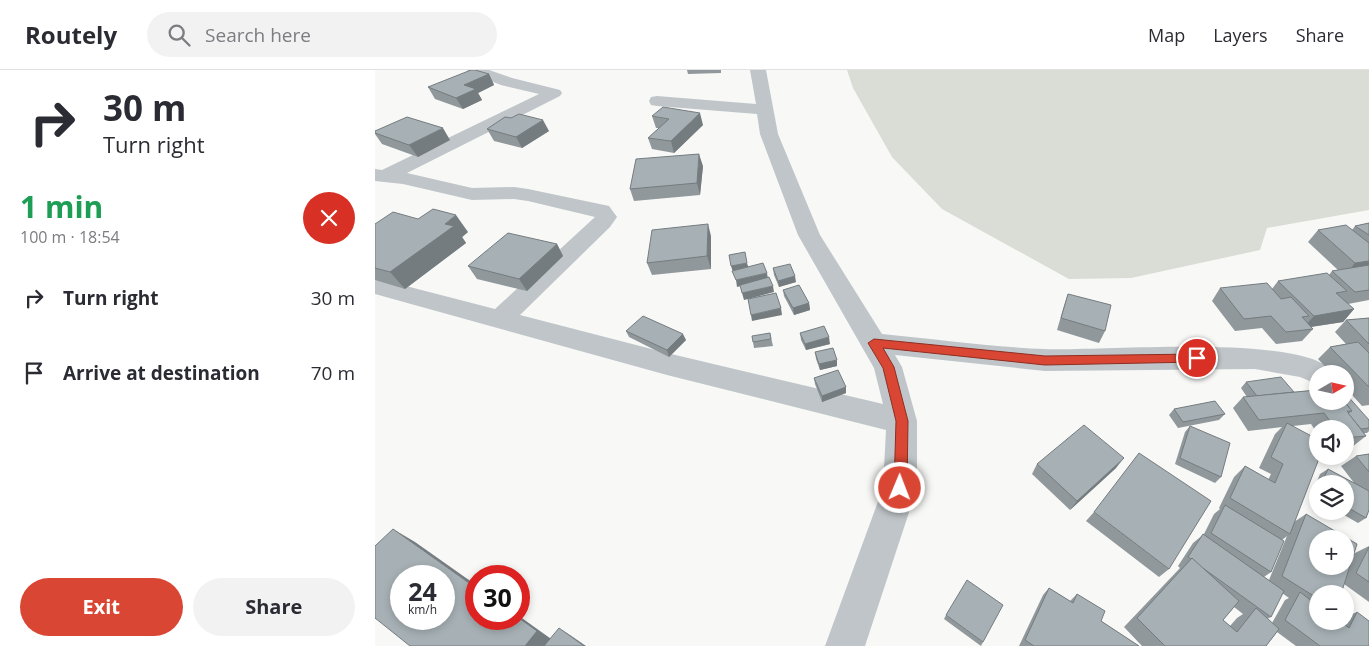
<!DOCTYPE html>
<html lang="en">
<head>
<meta charset="utf-8">
<style>
	body { margin:0; font-family:"Open Sans",sans-serif; background:#f2f2f3; color:#2b2b33; height:100vh; display:flex; flex-direction:column; font-size:19px; white-space:nowrap }
	* { box-sizing:border-box; margin:0 }
	p { font-size:16px; color:#7c7c81 }
	.icon { flex:none; width:28px; height:28px; fill:none; stroke:currentColor; stroke-width:2; stroke-linecap:round; stroke-linejoin:round }
	.map { position:relative; flex:1; overflow:hidden }
	.details { display:flex; flex-direction:column; background:#fff; width:375px }
	.details>* { flex:none }
	.banner { background:#fff; color:#2b2b33; overflow:hidden }
	.needle { width:32px; rotate:81deg }
	.controls { position:absolute; left:934px; top:295px; display:grid; gap:10px }
	.controls a { display:grid; place-items:center; width:45px; height:45px; border-radius:50%; background:#fff; box-shadow:0 2px 8px #0003; font-size:25px }
	.speed { position:absolute; left:15px; top:495px; display:flex; gap:10px; font-size:25px; font-weight:700; text-align:center }
	.speed>* { display:grid; place-content:center; width:65px; height:65px; border-radius:50%; background:#fff; box-shadow:0 2px 8px #0003; line-height:1 }
	.speed small { font-size:12px; font-weight:400 }
	.speed .limit { border:8px solid #d22; background:#fff; color:#111 }
	.pin { position:absolute; display:grid; place-items:center; width:42px; height:42px; color:#fff; margin:-21px; border:2px solid #fff; border-radius:50%; box-shadow:0 1px 5px #0007 }
	.me { position:absolute; width:55px; margin:-28px; rotate:1deg; stroke-linejoin:round; filter:drop-shadow(0 0 4px #0008) }
	.turn { display:flex; align-items:center; gap:18px; height:105px; padding:0 20px; font-size:22px }
	.turn .icon { width:65px; height:65px; stroke-width:2.5 }
	.turn b { display:block; font-size:35px; line-height:42px }
	.round { display:grid; place-items:center; flex:none; width:52px; height:52px; border-radius:26px; background:#f2f2f3 }
	.overview { display:flex; align-items:center; justify-content:space-between; height:85px; padding:0 20px }
	h1 { font-size:30px; font-weight:700; line-height:38px; color:#1e9e55 }
	.primary-button { display:flex; gap:10px; margin-top:auto; padding:10px 20px }
	.primary-button a { flex:1; height:58px; border-radius:30px; background:#da4634; color:#fff; font-size:20px; font-weight:700; line-height:58px; text-align:center }
	.primary-button a+a { background:#f2f2f3; color:#2b2b33 }
	ul { padding:0; list-style:none }
	li { display:flex; align-items:center; gap:15px; height:75px; padding:0 20px }
	li div { flex:1 }
	li b { display:block; font-size:19px }
	li em { font-style:normal }
	header { display:flex; align-items:center; gap:30px; box-sizing:border-box; height:70px; padding:0 25px; background:#fff; border-bottom:1px solid #e1e1e2 }
	header strong { font-size:24px }
	nav { display:flex; gap:28px; margin-inline-start:auto; font-size:18px }
	.search { width:350px; height:45px; background:#f2f2f3; display:flex; align-items:center; gap:12px; box-sizing:border-box; padding:0 18px; border-radius:28px; color:#7c7c81; font-size:19px }
	main { display:flex; flex:1; min-height:0 }
	.map>svg:first-child { display:block }
</style>
</head>
<body>
<header>
<strong>Routely</strong>
<div class="search"><svg class="icon" aria-label="search" viewBox="0 0 24 24"><circle cx="10" cy="10" r="6"/><path d="M15 15l6 6"/></svg>Search here</div>
<nav><a>Map</a><a>Layers</a><a>Share</a></nav>
</header>
<main>
<section class="details">
<div class="banner">
<div class="turn"><svg class="icon" aria-label="right" viewBox="0 0 24 24"><path d="M7 20v-9h11M14 6l5 5-5 5"/></svg><div><b>30 m</b>Turn right</div></div>
</div>
<div class="overview"><div><h1>1 min</h1><p>100 m · 18:54</p></div><a class="round" style="background:#d93025;color:#fff"><svg class="icon" aria-label="close" viewBox="0 0 24 24"><path d="M6 6l12 12M18 6L6 18"/></svg></a></div>
<ul>
<li><svg class="icon" aria-label="right" viewBox="0 0 24 24"><path d="M7 20v-9h11M14 6l5 5-5 5"/></svg><div><b>Turn right</b></div><em>30 m</em></li>
<li><svg class="icon" aria-label="arrive" viewBox="0 0 24 24"><path d="M6 21V4h12l-3 4 3 4H6"/></svg><div><b>Arrive at destination</b></div><em>70 m</em></li>
</ul>
<div class="primary-button"><a>Exit</a><a>Share</a></div>
</section>
<div class="map">
<svg width="994" height="576" viewBox="0 0 994 576">
	<rect width="100%" height="100%" fill="#f8f8f6"/>
	<polygon fill="#d9ddd5" points="472,0 994,0 994,140 892,158 885,180 756,208 694,209 567,139 517,87 478,18"/>
	<g fill="none" stroke-linecap="round" stroke-linejoin="round">
		<path fill="#bfc5c8" fill-rule="evenodd" d="M92,0H114L137,8L185,20L187,23L185,26L32,103L97,118L139,117L153,119L234,136L242,147L235,157L145,245L292,283L508,334L499,298L423,165L385,64L382,44L282,36L276,35L274,31L276,27L282,26L381,34L375,0H391L403,64L445,165L507,264C561,269 615,277 670,279C719,282 937,262 959,304H942V314L925,307L880,299L670,301L520,285L527,297L542,351V418L490,576H450L508,418L511,360L292,305L0,224V208L120,239L220,147L153,131L139,129L97,130L28,114L0,111V99L7,100L164,24L126,15L95,3Z"/>
	</g>
	<g fill="#90989c" fill-rule="evenodd">
		<polygon points="312,0 346,0 346,3 313,4"/>
		<polygon points="114,4 119,15 103,23 107,30 88,39 60,29 53,17"/>
		<polygon points="277,46 328,55 299,83 277,79 273,68 284,58 281,58"/>
		<polygon points="136,48 174,61 147,78 119,71 112,59"/>
		<polygon points="0,61 75,70 43,87 7,74 0,64"/>
		<polygon points="328,96 325,125 259,131 255,119"/>
		<polygon points="994,153 994,230 973,234 979,239 968,252 936,257 938,259 927,271 901,274 887,258 860,261 837,231 845,218 897,219 903,211 954,205 957,201 963,200 933,172 943,160 977,160 980,156"/>
		<polygon points="0,154 93,162 87,167 91,173 30,219 0,210"/>
		<polygon points="336,166 336,199 277,205 272,193"/>
		<polygon points="182,174 188,186 152,221 102,209 93,196"/>
		<polygon points="398,198 421,212 404,217 399,205"/>
		<polygon points="408,220 434,233 435,240 419,245 409,226"/>
		<polygon points="693,224 730,261 724,273 682,260 689,236"/>
		<polygon points="994,248 994,335 987,336 970,317 970,304 957,304 943,289 955,277 971,274 960,262 971,250"/>
		<polygon points="251,261 311,270 294,287 254,267"/>
		<polygon points="395,263 398,276 379,278 378,272"/>
		<polygon points="425,263 455,274 431,280 426,270"/>
		<polygon points="440,282 462,296 445,300 441,289"/>
		<polygon points="439,308 471,323 447,332 440,314"/>
		<path d="M941,308H942V331H970L994,350V361L992,363H989L991,366L977,377H970V359H942V363L936,354L918,356L919,452L931,444L978,484L994,476V532L969,514L942,524V551H970V547L982,542L994,576H921L902,562L891,576H767L749,557L805,498L803,496L818,473L829,464L839,444L845,439L844,438L859,407L870,396L893,410L896,404L884,398L900,364L907,357L873,361L858,338L868,327H872L866,318L871,312L919,322L939,320L935,314ZM912,466L894,510L889,507L896,502L907,470ZM907,523L914,528L910,530L897,553L892,549L896,547ZM859,537L868,544L862,548L855,556L848,550Z"/>
		<polygon points="799,339 850,344 844,350 803,358 794,345"/>
		<polygon points="815,356 846,407 840,413 800,394 810,362"/>
		<polygon points="994,384 994,440 991,448 983,453 962,441 970,441 970,414 942,414 942,430 936,426 945,404 953,399 980,414 966,396 981,386"/>
		<polygon points="662,394 741,398 695,440 657,404"/>
		<polygon points="719,442 794,499 784,507 711,451"/>
		<polygon points="674,518 695,531 702,524 726,551 764,576 644,576 668,525"/>
		<polygon points="571,545 608,572 606,576 569,549"/>
	</g>
	<g fill="#757c7f">
		<polygon points="114,4 119,15 103,23 107,30 88,39 81,28 89,15"/>
		<polygon points="325,43 328,55 299,83 296,71"/>
		<polygon points="168,50 174,61 147,78 141,67"/>
		<polygon points="68,58 75,70 43,87 34,75"/>
		<polygon points="324,84 328,96 325,125 322,113"/>
		<polygon points="81,145 93,162 87,167 91,173 30,219 15,202 70,154"/>
		<polygon points="333,154 336,166 336,199 332,186"/>
		<polygon points="182,174 188,186 152,221 144,209"/>
		<polygon points="994,191 994,201 969,206 980,193"/>
		<polygon points="372,193 374,199 358,202 356,196"/>
		<polygon points="392,203 393,209 362,217 361,210"/>
		<polygon points="420,206 421,212 404,217 403,211"/>
		<polygon points="398,216 399,222 369,230 367,223"/>
		<polygon points="434,233 435,240 419,245 418,238"/>
		<polygon points="406,238 407,245 377,251 376,245"/>
		<polygon points="979,239 968,252 928,258 939,246"/>
		<polygon points="308,264 311,270 294,287 292,280"/>
		<polygon points="454,267 455,274 431,280 430,274"/>
		<polygon points="462,290 462,296 445,300 444,294"/>
		<polygon points="471,317 471,323 447,332 447,326"/>
		<polygon points="749,388 741,398 695,440 702,431"/>
		<polygon points="18,459 40,472 101,515 101,518"/>
		<polygon points="144,546 179,571 174,576 150,576"/>
		<polygon points="184,558 195,565 211,576 209,576"/>
	</g>
	<g fill="#a7b1b5" stroke="#757c7f" fill-rule="evenodd">
		<polygon points="96,0 100,0 114,4 89,15 101,19 81,28 53,17"/>
		<polygon points="288,37 325,43 296,71 273,68 294,49 277,46"/>
		<polygon points="144,44 168,50 141,67 112,59 130,47 136,48"/>
		<polygon points="32,47 68,58 34,75 0,63 0,61"/>
		<polygon points="324,84 322,113 255,119 261,89"/>
		<polygon points="58,139 81,145 70,154 79,156 15,202 0,198 0,154 18,142 43,149"/>
		<polygon points="994,153 994,165 980,156"/>
		<polygon points="333,154 332,186 272,193 277,160"/>
		<polygon points="971,155 994,173 994,191 980,193 943,160"/>
		<polygon points="133,163 182,174 144,209 93,196"/>
		<polygon points="370,182 372,193 356,196 354,185"/>
		<polygon points="388,193 392,203 361,210 357,201"/>
		<polygon points="415,194 420,206 403,211 398,198"/>
		<polygon points="994,195 994,220 980,222 957,201"/>
		<polygon points="952,203 972,221 961,223 979,239 939,246 903,211"/>
		<polygon points="394,207 398,216 367,223 365,215"/>
		<polygon points="892,213 906,229 916,227 934,246 927,247 938,259 911,262 896,246 869,249 845,218"/>
		<polygon points="424,215 434,233 418,238 408,220"/>
		<polygon points="401,223 406,238 376,245 373,229"/>
		<polygon points="693,224 736,235 730,261 686,248"/>
		<polygon points="268,246 308,264 292,280 251,261"/>
		<polygon points="994,248 994,274 971,250"/>
		<polygon points="449,256 454,267 430,274 425,263"/>
		<polygon points="395,263 396,269 378,272 377,266"/>
		<polygon points="983,272 994,283 994,317 955,277"/>
		<polygon points="458,278 462,290 444,294 440,282"/>
		<polygon points="463,300 471,317 447,326 439,308"/>
		<polygon points="906,307 919,322 882,326 871,312"/>
		<polygon points="942,320 942,331 969,331 977,341 972,341 991,366 970,368 970,359 961,359 949,343 884,350 868,327"/>
		<polygon points="970,323 994,350 994,358 986,359 973,343 977,341 969,331 970,331"/>
		<polygon points="840,331 850,344 808,352 799,339"/>
		<polygon points="912,353 942,369 942,386 945,386 915,464 855,428 870,396 900,413 908,394 896,387"/>
		<polygon points="709,355 749,388 702,431 662,394"/>
		<polygon points="815,356 855,373 846,407 805,388"/>
		<polygon points="764,383 836,431 794,499 719,442"/>
		<polygon points="994,384 994,402 981,386"/>
		<polygon points="953,399 994,421 994,440 991,448 970,436 970,414 946,414"/>
		<polygon points="850,435 909,471 896,502 836,463"/>
		<path d="M931,444L982,474L966,524H942V528L907,506ZM942,469H970V496H942Z"/>
		<path d="M18,459L101,518V549L144,548L162,561L150,576H35L0,548V476ZM26,506H69V549H26Z"/>
		<polygon points="828,464 909,521 896,547 825,496 817,488 816,489 813,487"/>
		<polygon points="994,477 994,512 981,503"/>
		<polygon points="817,488 864,531 848,550 862,562 881,538 904,559 891,576 790,576 762,548"/>
		<polygon points="592,510 628,535 608,572 571,545"/>
		<polygon points="674,518 698,533 702,524 730,541 726,551 764,576 659,576 650,570"/>
		<polygon points="925,522 942,535 942,551 965,551 974,558 982,542 994,551 994,576 945,576 910,550"/>
		<polygon points="184,558 209,576 169,576"/>
	</g>
	<polygon fill="#da4634" stroke="#8e2e22" points="499,269 670,286 822,284 827,288 822,292 670,295 508,278 519,297 533,351 532,418 530,423 525,425 521,423 519,418 521,351 508,298 493,273"/>
</svg>
<div class="controls">
<a><svg class="needle" viewBox="-14 -14 28 28"><path d="M0-13l5 13h-10z" fill="#e53935"/><path d="M0 13l5-13h-10z" fill="#7c7c81"/></svg></a>
<a><svg class="icon" aria-label="sound" viewBox="0 0 24 24"><path d="M4 9h4l5-4v14l-5-4H4zM17 9q2 3 0 6"/></svg></a>
<a><svg class="icon" aria-label="layers" viewBox="0 0 24 24"><path d="M12 4l9 5-9 5-9-5zM3 14l9 5 9-5"/></svg></a>
<a>+</a>
<a>−</a>
</div>
<div class="speed"><div>24<small>km/h</small></div><div class="limit">30</div></div>
<div class="pin" style="left:822px;top:288px;background:#d93025"><svg class="icon" aria-label="arrive" viewBox="0 0 24 24"><path d="M6 21V4h12l-3 4 3 4H6"/></svg></div>
<svg class="me" style="left:525px;top:418px" viewBox="-20 -20 40 40"><circle r="17" fill="#da4634" stroke="#fff" stroke-width="3"/><path d="M0-11L8 9 0 5-8 9z" fill="#fff"/></svg>
</div>
</main>
</body>
</html>
